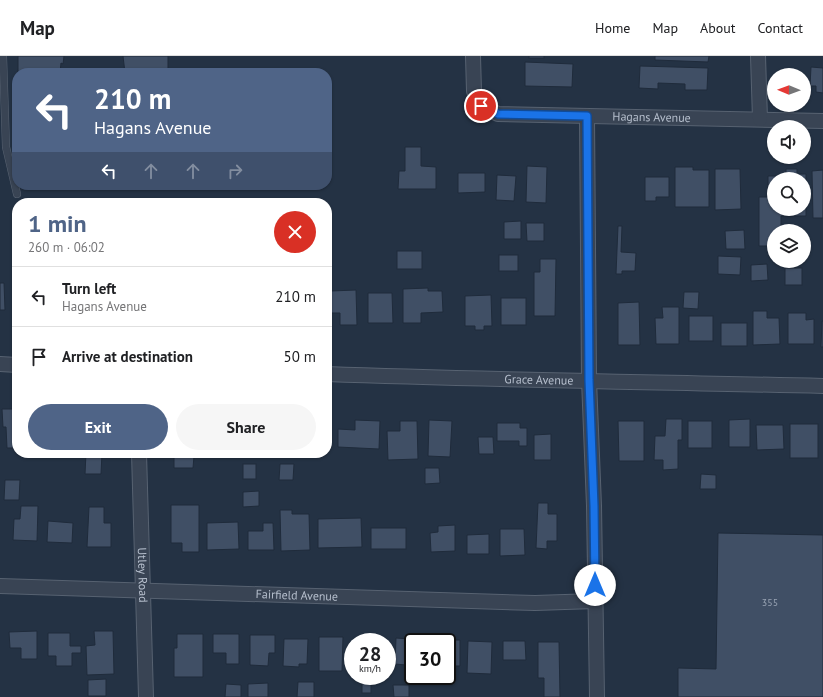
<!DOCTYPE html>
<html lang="en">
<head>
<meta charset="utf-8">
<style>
	body { margin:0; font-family:"PT Sans",sans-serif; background:#f6f6f6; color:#202124; height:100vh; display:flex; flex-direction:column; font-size:15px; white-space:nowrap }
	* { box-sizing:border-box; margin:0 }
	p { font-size:13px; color:#757577 }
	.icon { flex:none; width:22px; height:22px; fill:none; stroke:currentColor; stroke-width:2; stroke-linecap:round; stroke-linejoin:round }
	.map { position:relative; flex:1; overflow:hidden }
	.sheet { position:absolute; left:12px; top:142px; width:320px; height:260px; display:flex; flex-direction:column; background:#fff; border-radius:16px; box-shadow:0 1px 3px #0004 }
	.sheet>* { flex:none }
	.hud { position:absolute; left:12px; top:12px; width:320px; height:122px; border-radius:16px; box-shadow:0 1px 3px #0004; background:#4f6487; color:#fff; overflow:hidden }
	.needle { width:26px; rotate:271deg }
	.buttons { position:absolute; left:767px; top:12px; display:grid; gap:8px }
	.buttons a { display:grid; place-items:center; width:44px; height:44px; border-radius:50%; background:#fff; box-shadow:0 1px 3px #0004; font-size:20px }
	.speed { position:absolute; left:344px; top:577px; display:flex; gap:8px; font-size:20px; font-weight:700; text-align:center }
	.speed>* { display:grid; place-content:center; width:52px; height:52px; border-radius:50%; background:#fff; box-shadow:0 1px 3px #0004; line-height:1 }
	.speed small { font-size:10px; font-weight:400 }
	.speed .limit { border:2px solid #111; border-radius:6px; background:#fff; color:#111 }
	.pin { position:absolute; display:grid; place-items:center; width:34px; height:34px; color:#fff; margin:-17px; border:2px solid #fff; border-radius:50%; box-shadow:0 1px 4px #0007 }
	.me { position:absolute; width:44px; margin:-22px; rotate:0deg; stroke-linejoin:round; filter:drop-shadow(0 0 3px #0008) }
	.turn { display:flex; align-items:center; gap:14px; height:84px; padding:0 16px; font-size:18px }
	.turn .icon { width:52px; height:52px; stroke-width:2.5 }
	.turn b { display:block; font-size:28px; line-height:34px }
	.lanes { display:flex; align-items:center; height:38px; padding:0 16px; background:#0003; justify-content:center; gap:20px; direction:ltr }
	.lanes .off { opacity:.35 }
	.round { display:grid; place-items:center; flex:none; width:42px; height:42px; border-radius:21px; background:#f6f6f6 }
	.head { display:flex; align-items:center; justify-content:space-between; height:68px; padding:0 16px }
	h1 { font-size:24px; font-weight:600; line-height:30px; color:#4f6487 }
	.action { display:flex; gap:8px; margin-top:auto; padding:8px 16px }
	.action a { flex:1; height:46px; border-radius:24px; background:#4f6487; color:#fff; font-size:16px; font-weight:600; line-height:46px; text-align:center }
	.action a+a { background:#f6f6f6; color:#202124 }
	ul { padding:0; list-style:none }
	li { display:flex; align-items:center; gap:12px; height:60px; padding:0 16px; border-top:1px solid #e0e0e0 }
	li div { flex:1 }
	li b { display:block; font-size:15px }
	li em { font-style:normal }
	header { display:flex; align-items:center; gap:24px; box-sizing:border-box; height:56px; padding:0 20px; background:#fff; border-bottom:1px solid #e0e0e0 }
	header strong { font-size:19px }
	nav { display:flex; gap:22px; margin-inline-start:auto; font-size:14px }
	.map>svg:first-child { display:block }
</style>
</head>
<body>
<header>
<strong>Map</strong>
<nav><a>Home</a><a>Map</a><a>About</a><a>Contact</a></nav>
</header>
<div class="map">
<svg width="823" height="641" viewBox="0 0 823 641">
	<rect width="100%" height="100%" fill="#243244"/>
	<g fill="#404f65" stroke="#1f2b3b" fill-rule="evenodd">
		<polygon points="18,0 64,0 63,8 61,7 60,17 18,17"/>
		<polygon points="123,0 168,0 168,17 125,17"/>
		<rect x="529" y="0" width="15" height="2"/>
		<polygon points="655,0 709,0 708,6 655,4"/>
		<polygon points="525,6 573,8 572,31 525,30"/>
		<polygon points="640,10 708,12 707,34 685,34 685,28 658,27 658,33 639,32"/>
		<polygon points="811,11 823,12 823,37 816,36 816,30 810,30"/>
		<polygon points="70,15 101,15 115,17 70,17"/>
		<polygon points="405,91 421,91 421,110 436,111 436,133 398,133 399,115 405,115"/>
		<polygon points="527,110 547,111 546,147 526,146"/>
		<polygon points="675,111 693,111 693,114 709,114 709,151 675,151"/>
		<polygon points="715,113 740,113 741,153 715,154"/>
		<path d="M786,113H797V118H806V160H781V175H774V190H759V141H768V120H786ZM774,123H804V153H774Z"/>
		<polygon points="823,114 823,162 813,162 812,115"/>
		<polygon points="458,117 485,117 485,136 458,137"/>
		<polygon points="497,119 516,120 514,145 496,144"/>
		<polygon points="645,121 669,121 669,141 656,141 656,145 645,145"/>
		<polygon points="521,165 521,183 504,183 504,166"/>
		<polygon points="526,167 544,167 544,185 527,185"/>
		<polygon points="618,170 622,170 621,196 636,197 635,215 622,215 622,218 616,218"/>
		<polygon points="744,174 745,193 726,193 725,175"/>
		<rect x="397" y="195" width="25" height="18"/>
		<rect x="499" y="199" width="19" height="16"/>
		<polygon points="718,200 741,201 740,219 718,218"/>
		<polygon points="540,203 556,203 555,260 534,260 534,216 540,216"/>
		<polygon points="767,208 768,224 751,225 751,209"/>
		<rect x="785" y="212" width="17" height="17"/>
		<polygon points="0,227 4,227 5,254 0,254"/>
		<rect x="15" y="231" width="2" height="33"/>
		<polygon points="428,232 428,235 442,235 443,256 421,257 421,267 403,267 403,233"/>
		<polygon points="356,234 357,269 340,269 340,257 331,257 331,235"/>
		<polygon points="684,236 699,236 698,253 683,252"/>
		<polygon points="368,237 392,237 393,267 368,267"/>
		<polygon points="491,239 492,270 484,270 484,274 475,274 475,270 465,270 465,240"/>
		<rect x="501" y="242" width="25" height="27"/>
		<polygon points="639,246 640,289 618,289 618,247"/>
		<polygon points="662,251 679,251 679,288 656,288 655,262 663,262"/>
		<polygon points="753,255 767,255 767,262 779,262 780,288 753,289"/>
		<polygon points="788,257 806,257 806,264 814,263 814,288 788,288"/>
		<rect x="689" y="260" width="24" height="25"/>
		<polygon points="822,265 823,265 823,291 821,291"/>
		<rect x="721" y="267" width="26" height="23"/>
		<polygon points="2,353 17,353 17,392 7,392 6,371 3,371"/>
		<polygon points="666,363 682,363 682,384 678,384 678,413 663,414 663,404 654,404 655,380 665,380"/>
		<polygon points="750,363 750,391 729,391 729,364"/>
		<polygon points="355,364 380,365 379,393 338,391 338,373 355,374"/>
		<polygon points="429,364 452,365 450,401 428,400"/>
		<polygon points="400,365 417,365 418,403 388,404 387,375 400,375"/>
		<polygon points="618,365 644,365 644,405 619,405"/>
		<rect x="688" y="365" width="24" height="27"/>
		<polygon points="497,367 520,367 520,372 527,372 527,390 519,390 519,385 497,385"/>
		<rect x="790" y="368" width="28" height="34"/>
		<polygon points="756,369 783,369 784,393 757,394"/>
		<polygon points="551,378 551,404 534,404 534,379"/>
		<polygon points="478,381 493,381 494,398 479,398"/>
		<polygon points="86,397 102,397 101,418 85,418"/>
		<polygon points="174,399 194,400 193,412 174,412"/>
		<rect x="243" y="408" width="13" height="15"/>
		<polygon points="280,408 294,408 293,424 279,424"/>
		<polygon points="425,412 439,412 440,427 425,428"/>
		<polygon points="701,418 716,419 716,433 700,433"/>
		<polygon points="5,424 20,424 19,444 4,444"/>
		<polygon points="259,435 259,450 243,451 243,436"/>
		<polygon points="538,447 548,447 548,458 557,458 557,485 547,485 547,493 536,492"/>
		<polygon points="171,449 199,449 199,496 182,496 182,487 171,487"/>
		<polygon points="21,450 38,450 37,485 13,484 14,463 20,463"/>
		<polygon points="89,451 104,451 104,467 111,467 111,491 87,491"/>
		<polygon points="280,454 292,454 292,458 309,458 310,494 281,495"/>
		<polygon points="361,462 362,491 318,492 318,463"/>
		<polygon points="48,465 73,467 72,487 47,486"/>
		<polygon points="238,466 239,493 207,494 207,467"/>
		<polygon points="263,467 273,467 274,494 248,494 248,475 263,475"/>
		<polygon points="455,469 455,495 431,496 430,477 438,476 438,470"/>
		<rect x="371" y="472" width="35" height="21"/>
		<polygon points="500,473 524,473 525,499 500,500"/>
		<polygon points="718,477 823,479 823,641 678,641 678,612 716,613"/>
		<polygon points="489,478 489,498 467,498 467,479"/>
		<polygon points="37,575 37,603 21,603 21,592 10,592 9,576"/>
		<polygon points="94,575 113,575 114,618 87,619 86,590 95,589"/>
		<polygon points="48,577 70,577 70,590 81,590 81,597 72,597 72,610 56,610 56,600 48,600"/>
		<polygon points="177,578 203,578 203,621 174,621 174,592 177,592"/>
		<polygon points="213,578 239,578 239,608 226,608 226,597 213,597"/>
		<polygon points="250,579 275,579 275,597 269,597 268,610 250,609"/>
		<polygon points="319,581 343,581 342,615 319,615"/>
		<polygon points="396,582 423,584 423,586 413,586 413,615 406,614 406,609 395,608"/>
		<polygon points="284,583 308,583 307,608 299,608 299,611 283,610"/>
		<polygon points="360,583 385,584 385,586 359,586"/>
		<polygon points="433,584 460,584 460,610 447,610 447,586 433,586"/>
		<polygon points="468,585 492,586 491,618 467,617"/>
		<polygon points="503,585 525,585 526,604 503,604"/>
		<polygon points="538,586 559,586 560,641 544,641 544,622 538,622"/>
		<polygon points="106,623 106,640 88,640 88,624"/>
		<rect x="362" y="623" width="9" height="14"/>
		<polygon points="298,626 314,626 314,641 297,641"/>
		<polygon points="268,627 268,641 248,641 248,628"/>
		<polygon points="226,628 241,629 241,641 225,641"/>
		<polygon points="393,629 409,629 409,641 394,641"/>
	</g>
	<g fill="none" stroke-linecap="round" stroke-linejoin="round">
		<g stroke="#576271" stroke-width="8">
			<polyline id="service" points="3,0 6,91 17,138"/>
		</g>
		<g stroke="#576271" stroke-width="16">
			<g id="minor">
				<path id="s1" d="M473,0L474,35L481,50L498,58L823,65"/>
				<polyline points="758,0 760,63"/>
				<polyline points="587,60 589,324 594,450 597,641"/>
				<polyline points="0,308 17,309"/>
				<path id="s2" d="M327,318C492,324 658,326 823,330"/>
				<path id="s3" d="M139,397L146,641"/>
				<path id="s4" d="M0,530L535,547L595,545"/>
			</g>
		</g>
		<use href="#service" stroke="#394454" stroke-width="7"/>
		<use href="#minor" stroke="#394454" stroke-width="14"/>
	</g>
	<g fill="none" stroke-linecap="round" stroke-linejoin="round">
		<g stroke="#114b97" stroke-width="10">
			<polyline id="route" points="481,50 498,58 587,60 589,324 594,450 595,529"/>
		</g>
		<use href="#route" stroke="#1a73e8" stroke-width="7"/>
	</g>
	<g text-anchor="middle" stroke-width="3" stroke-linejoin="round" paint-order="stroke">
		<g font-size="10" fill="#98a3b3">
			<text x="770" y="550">355</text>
		</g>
		<g font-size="12" fill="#b6bfcd" stroke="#1d2939">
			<text dy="4" stroke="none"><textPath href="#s1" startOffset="224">Hagans Avenue</textPath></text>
			<text dy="4" stroke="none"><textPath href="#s2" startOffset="212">Grace Avenue</textPath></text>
			<text dy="4" stroke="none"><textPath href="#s3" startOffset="122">Utley Road</textPath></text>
			<text dy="4" stroke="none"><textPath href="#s4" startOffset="297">Fairfield Avenue</textPath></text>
		</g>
	</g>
</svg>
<div class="buttons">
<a><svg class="needle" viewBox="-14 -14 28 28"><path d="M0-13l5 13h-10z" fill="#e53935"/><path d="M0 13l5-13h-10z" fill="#757577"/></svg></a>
<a><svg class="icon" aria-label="sound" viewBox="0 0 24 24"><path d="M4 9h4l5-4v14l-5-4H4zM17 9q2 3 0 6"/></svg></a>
<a><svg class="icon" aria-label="search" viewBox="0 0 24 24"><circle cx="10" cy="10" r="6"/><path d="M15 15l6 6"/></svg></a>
<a><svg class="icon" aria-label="layers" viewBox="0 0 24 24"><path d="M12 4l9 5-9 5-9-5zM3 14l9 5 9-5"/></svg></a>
</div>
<div class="speed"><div>28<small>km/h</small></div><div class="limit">30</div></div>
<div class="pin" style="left:481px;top:50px;background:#d93025"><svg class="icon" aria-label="arrive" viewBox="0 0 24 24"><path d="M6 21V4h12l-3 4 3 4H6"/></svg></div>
<svg class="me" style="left:595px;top:529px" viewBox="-20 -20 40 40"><circle r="19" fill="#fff"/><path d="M0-13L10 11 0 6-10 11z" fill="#1a73e8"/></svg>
<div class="hud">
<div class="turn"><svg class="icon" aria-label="left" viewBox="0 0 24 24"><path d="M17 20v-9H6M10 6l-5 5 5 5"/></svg><div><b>210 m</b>Hagans Avenue</div></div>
<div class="lanes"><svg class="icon" aria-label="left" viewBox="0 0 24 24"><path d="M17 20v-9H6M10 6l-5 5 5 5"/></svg><svg class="icon off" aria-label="ahead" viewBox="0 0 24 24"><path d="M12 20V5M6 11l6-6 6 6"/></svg><svg class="icon off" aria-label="ahead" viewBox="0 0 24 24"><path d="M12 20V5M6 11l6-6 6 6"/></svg><svg class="icon off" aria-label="right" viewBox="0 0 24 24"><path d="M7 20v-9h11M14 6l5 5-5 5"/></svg></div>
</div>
<section class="sheet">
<div class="head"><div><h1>1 min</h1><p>260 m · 06:02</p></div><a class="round" style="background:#d93025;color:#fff"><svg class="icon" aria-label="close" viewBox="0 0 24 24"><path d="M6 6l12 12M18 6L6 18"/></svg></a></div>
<ul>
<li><svg class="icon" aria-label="left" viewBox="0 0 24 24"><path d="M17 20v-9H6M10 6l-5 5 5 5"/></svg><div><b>Turn left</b><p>Hagans Avenue</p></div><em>210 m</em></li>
<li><svg class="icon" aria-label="arrive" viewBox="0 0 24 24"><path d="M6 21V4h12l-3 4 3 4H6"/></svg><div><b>Arrive at destination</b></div><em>50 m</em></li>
</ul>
<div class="action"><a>Exit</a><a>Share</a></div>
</section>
</div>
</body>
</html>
